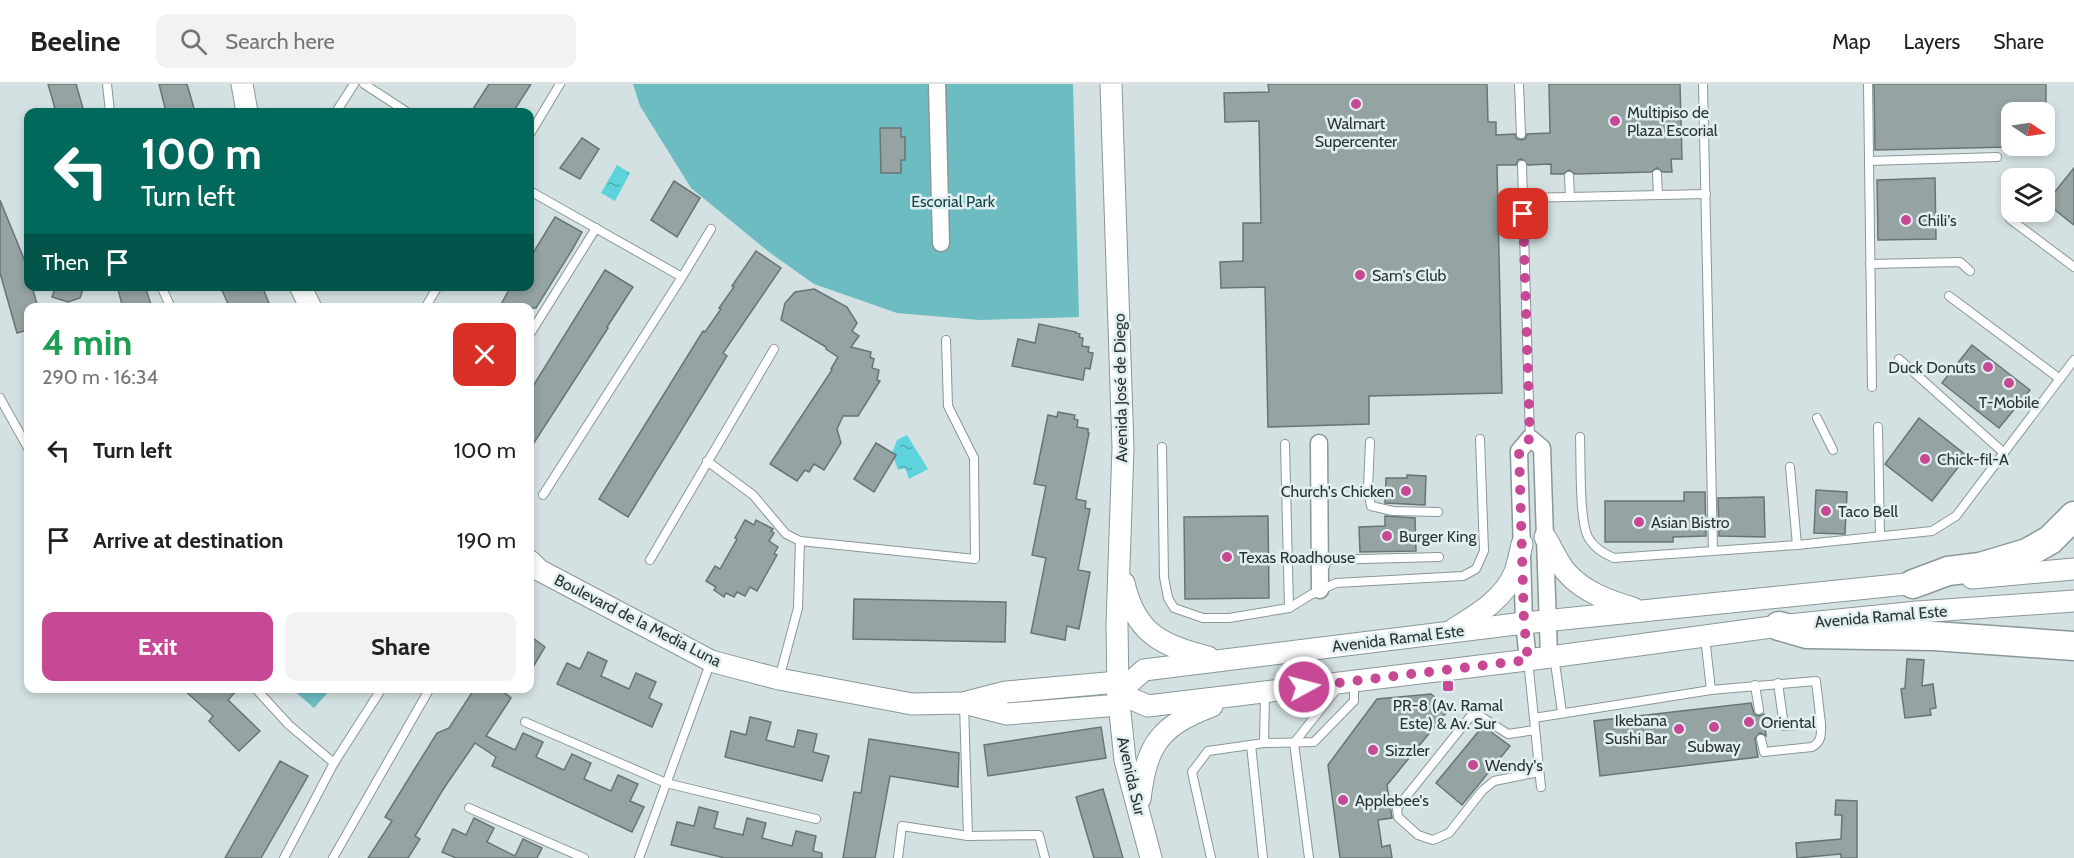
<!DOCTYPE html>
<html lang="en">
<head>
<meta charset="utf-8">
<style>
	body { margin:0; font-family:Cabin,sans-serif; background:#f2f2f2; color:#222; height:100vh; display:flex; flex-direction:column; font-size:22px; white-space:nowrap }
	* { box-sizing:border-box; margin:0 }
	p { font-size:20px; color:#767676 }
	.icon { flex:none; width:33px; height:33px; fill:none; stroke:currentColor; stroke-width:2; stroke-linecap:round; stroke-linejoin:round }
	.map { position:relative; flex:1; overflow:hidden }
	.drawer { position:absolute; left:24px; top:219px; width:510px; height:390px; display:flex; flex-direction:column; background:#fff; border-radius:12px; box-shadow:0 3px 9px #0003 }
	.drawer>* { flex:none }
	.banner { position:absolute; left:24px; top:24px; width:510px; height:183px; border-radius:12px; box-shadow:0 3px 9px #0003; background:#00695c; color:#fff; overflow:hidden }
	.needle { width:39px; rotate:103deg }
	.buttons { position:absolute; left:2001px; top:18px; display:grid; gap:12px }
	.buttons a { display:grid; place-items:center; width:54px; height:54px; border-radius:12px; background:#fff; box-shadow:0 3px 9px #0003; font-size:30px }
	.pin { position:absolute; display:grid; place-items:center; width:51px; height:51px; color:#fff; margin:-26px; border-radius:12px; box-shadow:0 3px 9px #0006 }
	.me { position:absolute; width:66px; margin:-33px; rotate:83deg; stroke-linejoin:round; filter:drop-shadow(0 0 4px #0008) }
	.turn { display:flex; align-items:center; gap:21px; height:126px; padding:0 18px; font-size:27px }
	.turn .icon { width:78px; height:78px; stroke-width:2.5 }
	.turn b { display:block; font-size:42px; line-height:51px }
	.then { display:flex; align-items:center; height:57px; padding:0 18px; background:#0003; gap:12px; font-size:22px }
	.round { display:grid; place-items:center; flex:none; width:63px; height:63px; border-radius:12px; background:#f2f2f2 }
	.headline { display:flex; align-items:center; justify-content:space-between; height:102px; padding:0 18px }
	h1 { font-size:36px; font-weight:700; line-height:45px; color:#1e9e55 }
	.primary-button { display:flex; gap:12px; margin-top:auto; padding:12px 18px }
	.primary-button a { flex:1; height:69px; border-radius:12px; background:#c74894; color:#fff; font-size:24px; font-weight:700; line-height:69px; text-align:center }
	.primary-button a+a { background:#f2f2f2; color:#222 }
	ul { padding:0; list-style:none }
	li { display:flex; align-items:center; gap:18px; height:90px; padding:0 18px }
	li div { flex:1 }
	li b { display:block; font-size:22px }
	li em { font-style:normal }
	header { display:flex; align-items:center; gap:36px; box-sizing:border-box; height:84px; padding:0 30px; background:#fff; border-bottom:2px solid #e0e0e0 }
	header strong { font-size:28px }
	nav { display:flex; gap:33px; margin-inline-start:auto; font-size:21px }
	.search { width:420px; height:54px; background:#f2f2f2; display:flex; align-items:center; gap:15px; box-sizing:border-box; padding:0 21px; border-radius:12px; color:#767676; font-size:22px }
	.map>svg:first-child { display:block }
</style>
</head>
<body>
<header>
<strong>Beeline</strong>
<div class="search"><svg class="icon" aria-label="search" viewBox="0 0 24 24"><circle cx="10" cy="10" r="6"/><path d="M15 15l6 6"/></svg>Search here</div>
<nav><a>Map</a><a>Layers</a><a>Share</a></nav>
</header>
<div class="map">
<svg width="2074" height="774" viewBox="0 0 2074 774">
	<defs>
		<pattern id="water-ripples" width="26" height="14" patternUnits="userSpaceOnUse" patternTransform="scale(1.5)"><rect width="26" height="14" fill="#5dd3dc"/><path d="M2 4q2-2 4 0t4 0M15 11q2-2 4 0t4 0" fill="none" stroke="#4dacb3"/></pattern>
	</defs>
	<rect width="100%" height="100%" fill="#d4e1e2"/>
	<g fill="#6dbcc2">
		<polygon points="633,0 1073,0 1079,233 979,236 897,229 814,200 769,168 691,104 640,22"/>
		<polygon points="292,605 331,605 314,624"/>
	</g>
	<g fill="url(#water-ripples)">
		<polygon points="617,81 630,89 615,117 601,109"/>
		<polygon points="907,351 928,385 909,395 905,384 898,386 892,369 897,356"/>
	</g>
	<g fill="#96a3a3" stroke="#687576" stroke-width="1.5">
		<polygon points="48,0 76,0 84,28 56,28"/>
		<polygon points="159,0 187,0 195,28 166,28"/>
		<polygon points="489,0 531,0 513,28 471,28"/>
		<polygon points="1268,0 1487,0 1488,38 1496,38 1496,51 1515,50 1516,54 1521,56 1525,55 1527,50 1550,49 1549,0 1680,0 1682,75 1671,75 1672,88 1663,88 1657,84 1651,88 1575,90 1569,86 1563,90 1551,90 1551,80 1528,81 1522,75 1518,76 1516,81 1497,81 1502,309 1369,312 1369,340 1268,343 1265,203 1221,204 1220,178 1243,177 1243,139 1261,139 1259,37 1225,38 1224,9 1269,8"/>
		<polygon points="1874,0 2046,0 2046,28 2012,28 2012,63 1875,66"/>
		<polygon points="880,44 901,44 901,53 905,53 905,76 901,76 901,89 881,89"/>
		<polygon points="582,54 599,65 580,95 560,84"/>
		<polygon points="2074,84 2074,141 2046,119"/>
		<polygon points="1935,94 1936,155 1878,156 1877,96"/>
		<polygon points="674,97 700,114 677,153 651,136"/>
		<polygon points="0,116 24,175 28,190 28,202 32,202 38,224 28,224 28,246 17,249 0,189"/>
		<polygon points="555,133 582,148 572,166 536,224 499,224 511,202 530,202 530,174"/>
		<polygon points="756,167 781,184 723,269 727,272 628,433 599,415 703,247 705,248 721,225 719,224 734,203 732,202"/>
		<polygon points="605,186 633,203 607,243 608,244 530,365 530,307"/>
		<polygon points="56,202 84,202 80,214 68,218 52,213"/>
		<polygon points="117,202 145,202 152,224 123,224"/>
		<polygon points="220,202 262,202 271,224 230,224"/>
		<polygon points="814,205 847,223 857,239 852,247 859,252 851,263 871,268 870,273 874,275 872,284 879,286 877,296 880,297 858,332 843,332 837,345 841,359 824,386 814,380 809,388 805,386 797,397 770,380 832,286 831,285 838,273 826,265 826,263 781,236 785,219 795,208"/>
		<polygon points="1039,240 1076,248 1076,249 1080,250 1079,253 1083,254 1082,262 1089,263 1088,268 1093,269 1090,285 1085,284 1083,296 1012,282 1018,255 1035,259"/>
		<polygon points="1972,261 2030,306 1999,344 1942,299"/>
		<polygon points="1058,328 1075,331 1074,335 1078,336 1077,343 1088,345 1088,349 1089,349 1076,415 1086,417 1085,424 1090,425 1078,486 1090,488 1079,545 1067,542 1065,556 1031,549 1046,474 1032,471 1046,402 1034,400 1048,331 1057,333"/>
		<polygon points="1919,334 1967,372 1932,417 1885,380"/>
		<polygon points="876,359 896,371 874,408 854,395"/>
		<polygon points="1407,391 1426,392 1425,421 1385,419 1386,394 1407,394"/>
		<polygon points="1816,406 1847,408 1845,450 1814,449"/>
		<polygon points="1684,408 1705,408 1706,452 1673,453 1673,458 1605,458 1605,417 1684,417"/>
		<polygon points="1764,413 1765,453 1719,452 1718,414"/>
		<polygon points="1268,432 1269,514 1185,515 1184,433"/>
		<polygon points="1385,432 1415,434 1416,467 1360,468 1359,443 1385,442"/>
		<polygon points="745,436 754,441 756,436 773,445 771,447 774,449 769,457 778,463 774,470 777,471 757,507 750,503 745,512 737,508 734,513 726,509 724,513 714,506 716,503 706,497 715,482 720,485 737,455 735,454"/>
		<polygon points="854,515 1006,518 1005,558 853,555"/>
		<polygon points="530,552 545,563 530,588"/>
		<polygon points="588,568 607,577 601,592 629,605 636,589 656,598 649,614 662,620 652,643 557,600 567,579 580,585"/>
		<polygon points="1907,575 1924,576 1922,602 1933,600 1936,624 1930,625 1931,631 1905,634 1901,605 1905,604"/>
		<polygon points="182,604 239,604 228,616 260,647 239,667 209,637 213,632"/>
		<polygon points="475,604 499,604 511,614 486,652 515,666 523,649 543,658 536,673 564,686 572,670 591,679 584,695 611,707 618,691 638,700 630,717 644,723 632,748 492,682 496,673 475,659 444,704 415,752 420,755 408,774 368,774 392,737 385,733 414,686 437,649 449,644"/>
		<polygon points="1431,610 1449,625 1387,701 1392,734 1378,736 1382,763 1390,761 1392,774 1340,774 1328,681 1377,615"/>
		<polygon points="1751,619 1754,630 1759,632 1764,630 1766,652 1760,649 1755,654 1758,673 1600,692 1594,637"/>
		<polygon points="750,633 771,638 766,656 794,663 798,646 817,650 813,668 829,672 822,697 725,673 731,647 746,651"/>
		<polygon points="1483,642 1510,662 1462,721 1436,699"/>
		<polygon points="1101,643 1106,674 988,692 984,661"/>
		<polygon points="869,655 959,669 958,703 890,692 875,774 843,774 854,708 861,709"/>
		<polygon points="280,677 308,692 261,774 225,774"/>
		<polygon points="1103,705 1123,774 1094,774 1076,713"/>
		<polygon points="1836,716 1857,717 1857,774 1841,774 1841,770 1797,774 1796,759 1841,755 1842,731 1835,731"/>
		<polygon points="699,723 718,728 714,744 743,751 747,734 766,739 762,754 792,762 796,747 816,752 813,767 822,769 822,774 725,774 671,761 677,738 694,742"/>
		<polygon points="474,734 494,744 487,758 515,772 523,755 542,764 537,774 456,774 442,768 453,745 466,751"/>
	</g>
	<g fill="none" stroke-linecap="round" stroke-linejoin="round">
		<g stroke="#8a9798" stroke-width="10">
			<g id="service">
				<polyline points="107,0 110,28"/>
				<polyline points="364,0 407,28"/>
				<polyline points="1519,0 1521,50"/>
				<polyline points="1703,0 1713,467"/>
				<polyline points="1868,0 1872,303"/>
				<polyline points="336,28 354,0"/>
				<polyline points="530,50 560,0"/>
				<polyline points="1869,77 1997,73"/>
				<polyline points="1522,81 1530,354"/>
				<polyline points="1657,90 1658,111"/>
				<polyline points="1569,92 1570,113"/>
				<polyline points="530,107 682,193"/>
				<polyline points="1523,114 1706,110"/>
				<polyline points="2010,135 2074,183"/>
				<polyline points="1870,180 1960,178 1970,187"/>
				<polyline points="161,202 171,224"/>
				<polyline points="1949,212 2060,295"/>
				<polyline points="425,224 438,202"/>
				<polyline points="530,250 596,144"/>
				<polyline points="1899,275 2004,369"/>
				<polyline points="0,314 28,364"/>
				<polyline points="1817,334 1833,366"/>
				<polyline points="1878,343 1880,452"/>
				<path d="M1580,353C1581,376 1579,436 1588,453C1594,464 1603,469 1614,474L1797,461L1932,447L1956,432L2074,276"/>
				<polyline points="1370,358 1368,404 1371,422 1393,427 1438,428"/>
				<polyline points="1285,360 1289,524"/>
				<polyline points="1162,363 1164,493 1168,514 1174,524 1203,534 1229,534 1289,524 1312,510 1336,499 1463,492 1476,485 1484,467 1480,355"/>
				<polyline points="707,377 753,411 786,450 800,457"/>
				<polyline points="1790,383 1797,461"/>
				<polyline points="543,411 682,193 711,145"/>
				<polyline points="650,476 774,265"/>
				<polyline points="1325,482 1324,476 1439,473"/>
				<polyline points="1705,553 1711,606 1816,597 1821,640 1784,642 1778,599"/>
				<polyline points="1554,572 1562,628"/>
				<polyline points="1528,576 1541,703"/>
				<polyline points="779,595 798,524 800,457 975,475 974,374 948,322 946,256"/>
				<polyline points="1755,601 1759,626"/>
				<polyline points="255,604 289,641 334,679"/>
				<polyline points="1265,608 1264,659 1314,658 1354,617 1354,598"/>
				<polyline points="964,620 968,752"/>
				<polyline points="1534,634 1711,606"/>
				<polyline points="525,638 666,699 816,735"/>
				<polyline points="1535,646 1508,650 1474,628 1397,724 1398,733 1418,751 1433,756 1449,749 1482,707 1494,697 1539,688"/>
				<path d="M1761,655L1764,668L1812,663C1822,658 1821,650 1821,640"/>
				<polyline points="1251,661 1263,774"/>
				<polyline points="469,724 584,774"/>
				<polyline points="284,774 334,679 382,604"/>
				<polyline points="333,774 430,604"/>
				<polyline points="639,774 711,577"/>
				<polyline points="898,774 902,742 968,752 1039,751 1045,774"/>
				<polyline points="1211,774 1192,688 1208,667 1264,659"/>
				<polyline points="1309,774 1294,659 1339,602"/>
			</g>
		</g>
		<g stroke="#8a9798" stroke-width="19">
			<g id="minor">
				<polyline points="937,0 941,159"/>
				<polyline points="1319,359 1320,506"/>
				<polyline points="1528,576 1524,539 1519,367 1530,354 1542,364 1549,573"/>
			</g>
		</g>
		<g stroke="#8a9798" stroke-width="23">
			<g id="tertiary">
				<polyline points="242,0 247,28"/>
				<polyline points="1111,0 1123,364 1117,540 1118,609 1125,676 1151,774"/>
				<polyline points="300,202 311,224"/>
				<path d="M1545,453C1552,464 1558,479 1567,489C1584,508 1609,517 1633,524"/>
				<polyline points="530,477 539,486 711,577 779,595 912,620 964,619 1007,630 1119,621"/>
				<polyline points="1972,494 2074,485"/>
				<path d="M1124,499C1135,549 1162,562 1208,573"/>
				<path d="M1454,545C1478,530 1504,515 1515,488C1518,479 1520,469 1522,460"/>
				<polyline points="1118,609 1144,586 1524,539 1926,498"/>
				<polyline points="1118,609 1148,622 1528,576 1779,542 1917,528 2074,517"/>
				<polyline points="967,618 1006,608 1118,598"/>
				<path d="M1140,715C1147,659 1160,642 1212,622"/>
			</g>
		</g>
		<g stroke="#8a9798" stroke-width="31">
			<g id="trunk">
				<polyline points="1913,500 1948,487 1980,483 2027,469 2050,456 2074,432"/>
				<polyline points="1779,542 1807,550 1934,552 2074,562"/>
			</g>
		</g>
		<use href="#service" stroke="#fff" stroke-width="8"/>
		<use href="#minor" stroke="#fff" stroke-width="16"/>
		<use href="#tertiary" stroke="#fff" stroke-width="21"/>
		<use href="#trunk" stroke="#fff" stroke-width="28"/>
	</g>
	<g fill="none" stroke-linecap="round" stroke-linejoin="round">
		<polyline stroke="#c74894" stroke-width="10" stroke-dasharray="0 18" points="1304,603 1528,576 1524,539 1519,367 1530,354 1523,130"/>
	</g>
	<g fill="#c74894" stroke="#e1eff0" stroke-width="2">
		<circle cx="1356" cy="20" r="6"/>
		<circle cx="1615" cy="37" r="6"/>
		<circle cx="1906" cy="136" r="6"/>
		<circle cx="1360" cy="191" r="6"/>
		<circle cx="1988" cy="283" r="6"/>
		<circle cx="2009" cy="299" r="6"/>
		<circle cx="1925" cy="375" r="6"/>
		<circle cx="1406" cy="407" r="6"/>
		<circle cx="1826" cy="427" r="6"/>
		<circle cx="1639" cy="438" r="6"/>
		<circle cx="1387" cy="452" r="6"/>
		<circle cx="1227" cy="473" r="6"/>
		<rect x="1442" y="596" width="12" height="12" rx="3"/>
		<circle cx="1749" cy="638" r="6"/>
		<circle cx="1714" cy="643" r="6"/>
		<circle cx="1679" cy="645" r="6"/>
		<circle cx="1373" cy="666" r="6"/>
		<circle cx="1473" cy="681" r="6"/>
		<circle cx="1343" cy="716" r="6"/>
	</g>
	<g text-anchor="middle" stroke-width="5" stroke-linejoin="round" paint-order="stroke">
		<g font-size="16" fill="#2d3333" stroke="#e1eff0" text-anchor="start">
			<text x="1627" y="34">Multipiso de<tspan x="1627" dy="18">Plaza Escorial</tspan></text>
			<text x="1356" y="45" text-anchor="middle">Walmart<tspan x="1356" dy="18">Supercenter</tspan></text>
			<text x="1918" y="142">Chili's</text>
			<text x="1372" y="197">Sam's Club</text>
			<text x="1976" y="289" text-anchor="end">Duck Donuts</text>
			<text x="2009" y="324" text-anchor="middle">T-Mobile</text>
			<text x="1937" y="381">Chick-fil-A</text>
			<text x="1394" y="413" text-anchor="end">Church's Chicken</text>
			<text x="1838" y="433">Taco Bell</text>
			<text x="1651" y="444">Asian Bistro</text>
			<text x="1399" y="458">Burger King</text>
			<text x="1239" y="479">Texas Roadhouse</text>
			<text x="1448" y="627" text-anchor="middle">PR-8 (Av. Ramal<tspan x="1448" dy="18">Este) &amp; Av. Sur</tspan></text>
			<text x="1667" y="642" text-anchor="end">Ikebana<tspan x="1667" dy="18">Sushi Bar</tspan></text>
			<text x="1761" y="644">Oriental</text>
			<text x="1714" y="668" text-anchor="middle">Subway</text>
			<text x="1385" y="672">Sizzler</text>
			<text x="1485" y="687">Wendy's</text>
			<text x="1355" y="722">Applebee's</text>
		</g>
		<g font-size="16" fill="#10464a" stroke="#e1eff0">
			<text x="953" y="123">Escorial Park</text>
		</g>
		<g font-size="16" fill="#2d3333" stroke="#e1eff0">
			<text transform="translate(1120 304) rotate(-91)" y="6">Avenida José de Diego</text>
			<text transform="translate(1881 532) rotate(-5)" y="6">Avenida Ramal Este</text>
			<text transform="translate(638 536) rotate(27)" y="6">Boulevard de la Media Luna</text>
			<text transform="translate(1398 554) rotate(-7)" y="6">Avenida Ramal Este</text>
			<text transform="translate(1132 692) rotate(77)" y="6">Avenida Sur</text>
		</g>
	</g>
</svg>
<div class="buttons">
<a><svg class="needle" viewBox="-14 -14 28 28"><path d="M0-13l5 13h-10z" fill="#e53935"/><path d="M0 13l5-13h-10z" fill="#767676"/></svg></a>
<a><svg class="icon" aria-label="layers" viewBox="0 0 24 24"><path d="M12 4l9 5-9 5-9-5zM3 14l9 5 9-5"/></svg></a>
</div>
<div class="pin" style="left:1523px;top:130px;background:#d93025"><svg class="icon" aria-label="arrive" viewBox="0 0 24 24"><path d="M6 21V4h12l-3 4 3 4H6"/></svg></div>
<svg class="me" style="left:1304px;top:603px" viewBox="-20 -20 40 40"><circle r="17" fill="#c74894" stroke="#fff" stroke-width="3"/><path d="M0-11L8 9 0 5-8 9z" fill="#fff"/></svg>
<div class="banner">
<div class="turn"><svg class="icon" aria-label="left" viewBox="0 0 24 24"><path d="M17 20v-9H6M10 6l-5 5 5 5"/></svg><div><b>100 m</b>Turn left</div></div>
<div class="then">Then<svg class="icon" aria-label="arrive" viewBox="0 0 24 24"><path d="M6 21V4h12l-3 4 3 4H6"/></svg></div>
</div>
<section class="drawer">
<div class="headline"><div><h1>4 min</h1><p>290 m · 16:34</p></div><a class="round" style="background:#d93025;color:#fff"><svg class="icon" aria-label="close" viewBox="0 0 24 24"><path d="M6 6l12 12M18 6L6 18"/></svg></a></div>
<ul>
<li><svg class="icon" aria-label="left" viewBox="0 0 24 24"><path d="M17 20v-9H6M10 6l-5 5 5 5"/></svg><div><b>Turn left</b></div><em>100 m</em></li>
<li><svg class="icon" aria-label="arrive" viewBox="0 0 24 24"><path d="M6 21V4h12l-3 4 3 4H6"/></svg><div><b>Arrive at destination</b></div><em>190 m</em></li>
</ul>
<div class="primary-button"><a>Exit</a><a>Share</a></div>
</section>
</div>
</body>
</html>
